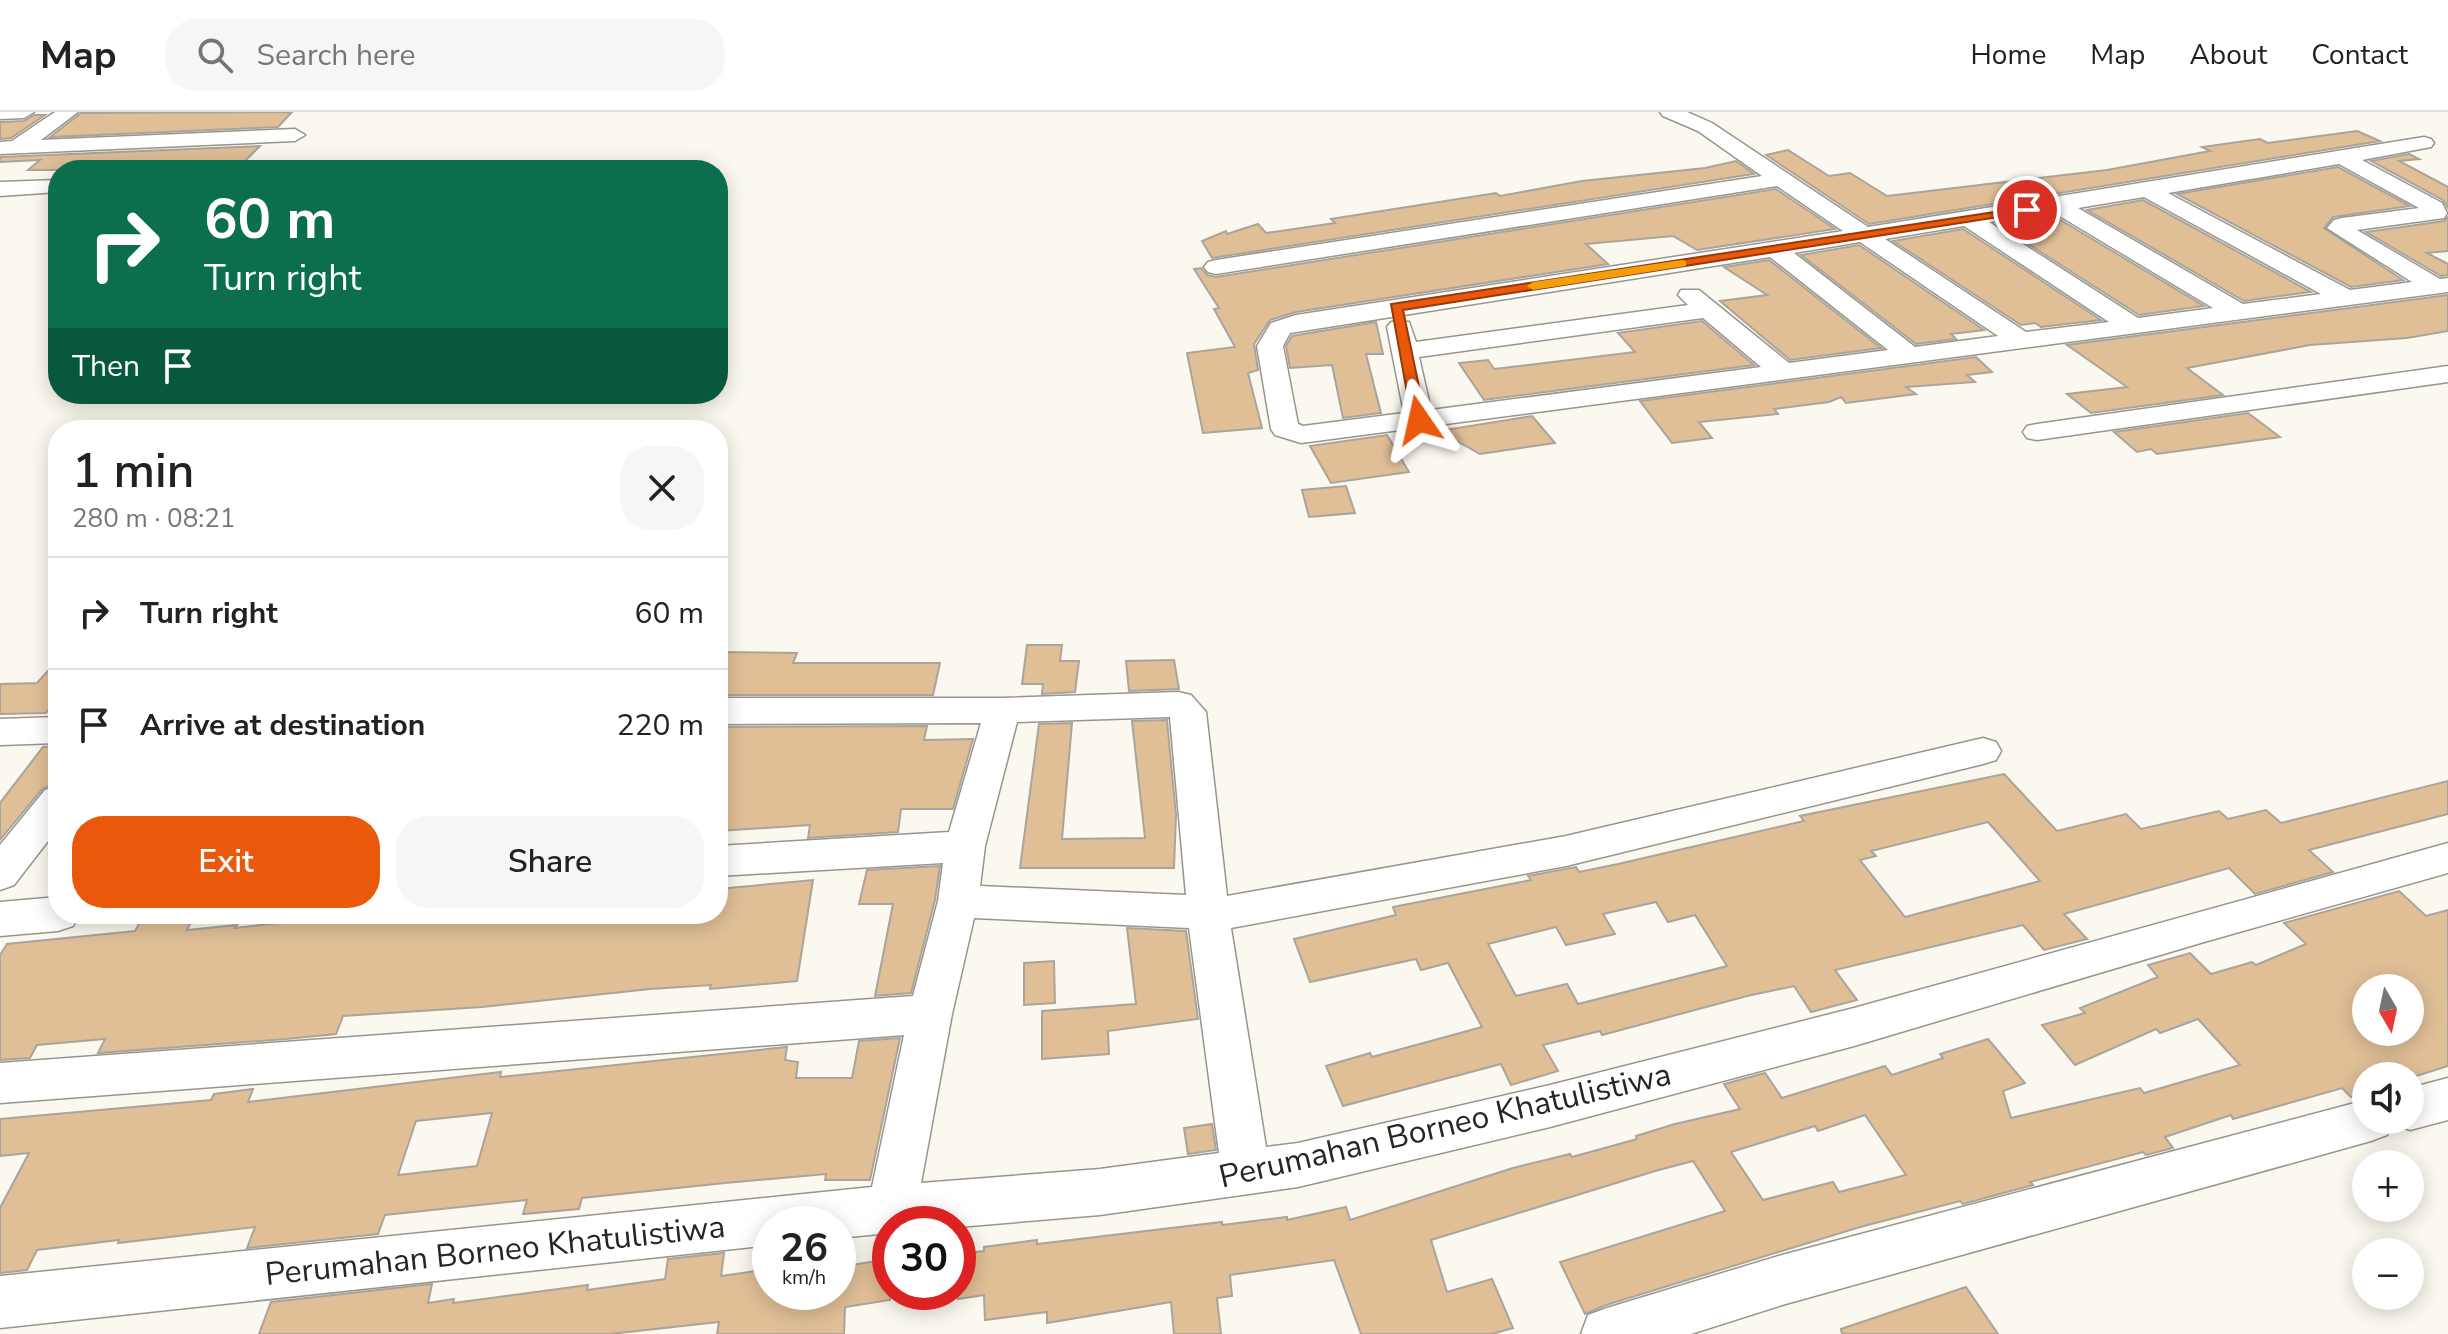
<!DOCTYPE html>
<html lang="en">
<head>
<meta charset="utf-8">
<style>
	body { margin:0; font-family:"Nunito Sans",sans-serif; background:#f6f6f6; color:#222; height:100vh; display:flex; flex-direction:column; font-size:30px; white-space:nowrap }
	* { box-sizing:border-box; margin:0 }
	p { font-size:26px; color:#767676 }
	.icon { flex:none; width:44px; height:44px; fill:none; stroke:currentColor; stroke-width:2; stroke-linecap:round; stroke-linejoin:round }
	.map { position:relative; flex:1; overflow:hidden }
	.side { position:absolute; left:48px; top:308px; width:680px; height:504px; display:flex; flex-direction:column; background:#fff; border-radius:32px; box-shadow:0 4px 20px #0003 }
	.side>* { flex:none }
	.banner { position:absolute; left:48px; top:48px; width:680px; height:244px; border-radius:32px; box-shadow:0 4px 20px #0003; background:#0b6e4f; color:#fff; overflow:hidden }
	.needle { width:52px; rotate:171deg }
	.controls { position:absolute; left:2352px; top:862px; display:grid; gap:16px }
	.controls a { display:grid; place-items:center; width:72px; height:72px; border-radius:50%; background:#fff; box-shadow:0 4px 20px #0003; font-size:40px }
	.speed { position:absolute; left:752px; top:1094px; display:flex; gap:16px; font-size:40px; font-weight:700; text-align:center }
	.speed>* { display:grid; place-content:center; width:104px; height:104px; border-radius:50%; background:#fff; box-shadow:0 4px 20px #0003; line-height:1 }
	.speed small { font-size:20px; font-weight:400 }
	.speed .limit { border:12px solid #d22; background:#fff; color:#111 }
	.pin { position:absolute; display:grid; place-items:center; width:68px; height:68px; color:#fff; margin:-34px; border:4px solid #fff; border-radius:50%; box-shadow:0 2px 8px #0007 }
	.me { position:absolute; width:88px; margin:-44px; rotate:349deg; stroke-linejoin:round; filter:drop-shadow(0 0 6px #0008) }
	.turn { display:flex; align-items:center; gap:28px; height:168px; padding:0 24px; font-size:36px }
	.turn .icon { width:104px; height:104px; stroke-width:2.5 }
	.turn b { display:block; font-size:56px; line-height:68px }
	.then { display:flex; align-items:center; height:76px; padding:0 24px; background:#0003; gap:16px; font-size:30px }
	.round { display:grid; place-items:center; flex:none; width:84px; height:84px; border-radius:32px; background:#f6f6f6 }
	.head { display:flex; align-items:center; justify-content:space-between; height:136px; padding:0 24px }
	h1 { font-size:48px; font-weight:600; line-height:60px }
	.primary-button { display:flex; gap:16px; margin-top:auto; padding:16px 24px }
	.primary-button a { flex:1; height:92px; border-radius:32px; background:#ea580c; color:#fff; font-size:32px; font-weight:600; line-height:92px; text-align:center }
	.primary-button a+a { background:#f6f6f6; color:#222 }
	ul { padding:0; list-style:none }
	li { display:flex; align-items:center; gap:24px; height:112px; padding:0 24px; border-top:2px solid #e0e0e0 }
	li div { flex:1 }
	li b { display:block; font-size:30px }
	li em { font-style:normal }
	header { display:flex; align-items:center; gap:48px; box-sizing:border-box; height:112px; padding:0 40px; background:#fff; border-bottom:2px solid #e0e0e0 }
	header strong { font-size:38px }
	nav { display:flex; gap:44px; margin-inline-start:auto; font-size:28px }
	.search { width:560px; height:72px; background:#f6f6f6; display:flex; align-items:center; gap:20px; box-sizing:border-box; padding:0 28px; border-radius:32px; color:#767676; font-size:30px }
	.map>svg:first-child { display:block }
</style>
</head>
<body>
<header>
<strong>Map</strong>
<div class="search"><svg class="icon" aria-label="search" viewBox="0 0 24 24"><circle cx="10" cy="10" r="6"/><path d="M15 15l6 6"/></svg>Search here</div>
<nav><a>Home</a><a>Map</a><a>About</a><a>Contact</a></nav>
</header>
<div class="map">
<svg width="2448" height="1222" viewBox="0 0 2448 1222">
	<rect width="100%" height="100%" fill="#fbf8ef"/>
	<g fill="#e0bf97" stroke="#aaa49c" stroke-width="2" fill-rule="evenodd">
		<polygon points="292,0 278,15 50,25 81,1"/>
		<polygon points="34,3 45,3 11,26 0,27 0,10 24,9"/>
		<polygon points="2357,19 2380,29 1869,112 1766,43 1788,38 1829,64 1850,61 1887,84 2107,58 2210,39 2202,35 2260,27 2268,31"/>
		<polygon points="260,34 236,58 28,58 40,48 0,50 0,45"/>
		<polygon points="2409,42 2419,47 2399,49 2448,75 2448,96 2443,88 2371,49"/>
		<polygon points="1736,49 1754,62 1212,146 1202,129 1226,119 1227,122 1258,112 1266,121 1335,111 1331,107 1496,81 1500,84 1582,69 1705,56"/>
		<polygon points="2338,55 2410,94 2333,105 2324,116 2403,168 2351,175 2177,82"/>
		<polygon points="1776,77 1835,117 1697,138 1673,124 1586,132 1608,152 1296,200 1270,208 1254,232 1258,258 1248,261 1262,316 1203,321 1187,241 1235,235 1214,197 1219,196 1194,157 1201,156 1207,163 1216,165"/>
		<polygon points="2143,88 2311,180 2244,189 2087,98"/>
		<polygon points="2052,103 2204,194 2139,203 1997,112"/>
		<polygon points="2448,105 2448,139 2427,141 2448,152 2448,163 2441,164 2366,120 2444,109"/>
		<polygon points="1963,117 2101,208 2041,215 2035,211 2021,213 1893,129"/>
		<polygon points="1859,133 1984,218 1951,222 1956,227 1916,232 1801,143"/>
		<polygon points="1769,148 1881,236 1790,248 1720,189 1767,183 1724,155"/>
		<polygon points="2448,183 2448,219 2407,226 2310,233 2187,256 2223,283 2091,301 2067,282 2127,275 2067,233"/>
		<polygon points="1702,209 1754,253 1484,288 1459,251 1488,248 1494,257 1635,240 1618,221"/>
		<polygon points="1376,210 1383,242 1366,242 1381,301 1343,306 1332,253 1290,256 1286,234 1292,224"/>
		<polygon points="1976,245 1992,260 1967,263 1975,270 1906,275 1916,282 1846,291 1841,285 1829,290 1774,297 1778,302 1699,310 1712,326 1672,331 1640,289"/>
		<polygon points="2248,301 2280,325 2157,342 2151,337 2137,340 2114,320"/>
		<polygon points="1532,304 1555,331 1480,342 1439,319"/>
		<polygon points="1387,323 1409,360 1331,371 1310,334"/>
		<polygon points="1346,374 1355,401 1309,405 1302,378"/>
		<polygon points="1027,533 1062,533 1060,549 1079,549 1075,580 1042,582 1043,572 1022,572"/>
		<polygon points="718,540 797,541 793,551 940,551 933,583 718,583"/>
		<polygon points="58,548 58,587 46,601 0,602 0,572 37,571"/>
		<polygon points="1174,548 1179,577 1129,579 1126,549"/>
		<polygon points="1167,608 1176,703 1174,756 1020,756 1039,612 1072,611 1062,727 1145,726 1132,609"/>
		<polygon points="927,614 924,628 973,627 953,697 901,697 898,720 808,726 810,713 718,719 718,615"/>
		<polygon points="58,634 58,671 43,676 0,728 0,691 43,635"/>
		<path d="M2004,662L2057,719L2126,702L2141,717L2219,699L2228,707L2266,698L2281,711L2448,669V702L2309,738L2333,760L2255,782L2229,756L2064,802L2087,827L2044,838L2023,813L1835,858L1857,888L1811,900L1794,874L1747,884L1602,923L1600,919L1543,933L1558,959L1511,973L1501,952L1343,994L1326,954L1370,941L1372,945L1482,915L1448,851L1421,858L1416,847L1310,870L1294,827L1396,803L1393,795L1531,768L1528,764L1576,755L1579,760L1618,752L1804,709L1800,704ZM1988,710L2040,769L1905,805L1860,748L1876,744L1871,739ZM1656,790L1668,810L1695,803L1727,854L1578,892L1567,872L1516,884L1488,832L1556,815L1566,833L1615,822L1603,802Z"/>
		<polygon points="940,754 935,788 911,881 875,884 893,792 859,792 867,758"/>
		<polygon points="813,768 797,869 710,877 711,873 650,877 482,895 343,904 336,922 286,927 98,941 105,927 37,933 30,946 0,948 0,843 7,832 135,819 143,805 171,802 195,802 187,818 237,813 235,816 358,802 718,802 718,777"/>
		<path d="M2399,779L2426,804L2448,798V954L2410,966L2366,964V980L2351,985L2342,976L2233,1007L2231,1003L2165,1025L2173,1036L2146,1043L2143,1040L2030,1070L2033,1073L1963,1092L1960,1089L1860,1115L1606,1193L1585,1202L1560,1150L1725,1099L1693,1049L1655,1059L1431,1128L1447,1180L1492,1167L1513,1216L1492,1222H1361L1334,1148L1230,1163L1232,1184L1217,1186L1221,1222H1174L1171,1190L1047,1211V1200L985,1208L984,1183L958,1187V1142L984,1139V1135L1037,1128V1132L1222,1110V1113L1287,1105V1108L1346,1095L1350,1108L1513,1056L1570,1042L1572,1045L1637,1027L1636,1024L1675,1012L1740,997L1724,972L1765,961L1782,986L1885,954L1892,963L1943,946L1940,942L1988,927L2025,971L2003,979L2011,1006L2140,976L2144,981L2240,953L2198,907L2160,921L2156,917L2075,953L2042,913L2085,901L2080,896L2158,865L2148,853L2190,841L2211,862L2252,850L2256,853L2306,832L2284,811ZM2366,876H2410V920H2366ZM1865,1003L1906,1063L1839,1080L1833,1070L1763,1088L1731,1040L1815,1014L1818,1019Z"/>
		<polygon points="1127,816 1186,819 1198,907 1108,919 1109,942 1042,947 1042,899 1136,892"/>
		<polygon points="1054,849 1055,891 1024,893 1024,851"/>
		<path d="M900,926L870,1068H825L826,1062L725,1071L582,1086L579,1097L523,1102L527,1088L385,1103L378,1122L247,1136L255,1115L118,1131L119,1128L37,1138L27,1158L0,1161V1096L29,1041L0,1044V1007L211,988L214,982L253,977L248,990L501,960L500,965L787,935L785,948L798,950L796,966H852L859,929ZM492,1001L477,1054L398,1063L416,1009Z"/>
		<polygon points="1212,1012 1216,1038 1188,1042 1184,1016"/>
		<polygon points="724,1141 721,1164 770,1157 770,1180 838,1180 838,1155 890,1147 890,1188 845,1195 844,1222 717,1222 719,1210 610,1222 259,1222 271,1190 432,1172 428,1191 454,1187 453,1191 588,1173 587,1178 665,1167 668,1147"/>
		<polygon points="1966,1175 1998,1222 1842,1222 1841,1217"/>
	</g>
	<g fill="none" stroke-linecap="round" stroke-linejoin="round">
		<g stroke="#98958d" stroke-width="3">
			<g id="minor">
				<polygon points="0,0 34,0 24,6 0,7"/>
				<polygon points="55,0 78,0 41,28 295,17 305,23 295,29 0,42 0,30 12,29"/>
				<path d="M1660,0H1687L1712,11L1868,115L2424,25L2431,27L2434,31L2431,35L2362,48L2442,91L2447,101L2444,106L2357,118L2440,167L2448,166V180L1301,331L1275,323L1271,317L1257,234L1271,211L1296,203L1843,119L1777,74L1216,162L1208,160L1204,155L1208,150L1216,148L1762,64L1698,19L1663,4ZM2339,52L2419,96L2342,106L2334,108L2327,116L2412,170L2350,178L2168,81ZM2144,85L2321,182L2243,192L2078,96ZM2053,100L2213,196L2138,206L1989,110ZM1964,114L2109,210L2026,220L1885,127ZM1860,130L1998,224L1915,235L1794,141ZM1770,145L1888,238L1789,251L1699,178H1681L1678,183L1688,193L1416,230L1409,210H1391L1387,215L1404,301L1303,314L1298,312L1283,234L1290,221ZM1703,206L1761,255L1431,298L1419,245Z"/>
				<polygon points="58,68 58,80 0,84 0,70"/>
				<polygon points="2448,254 2448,270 2037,328 2027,326 2023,320 2027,314 2037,312"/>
				<path d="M1178,580L1191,583L1206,600L1227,784L1566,724L1983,626L1996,630L2001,639L1996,648L1983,652L1566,754L1231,816L1266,1035L1298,1031L1550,973L1854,896L2448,731V761L2204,830L1854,934L1550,1015L1298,1075L1100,1103L958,1115V1112H890V1121L838,1126V1112H770V1133L0,1216V1164L872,1075L904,923L0,991V951L913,884L938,789L943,751L718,764V734L949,720L981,611L718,612V586H1002ZM1170,605L1186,783L980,774L985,734L1017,610ZM974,806L1189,816L1219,1041L1100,1057L921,1071L952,902Z"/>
				<polygon points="58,605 58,631 0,633 0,607"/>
				<polygon points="58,674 58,716 14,773 0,778 0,733 45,678"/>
				<polygon points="58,785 58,802 79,802 73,814 58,819 0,824 0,790"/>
				<polygon points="2448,966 2448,1008 2410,1018 2393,1011 2387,1023 2371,1029 1782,1193 1691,1222 1581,1222 1588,1203 1607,1196 1782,1143 2366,988 2366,1008 2410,1008 2410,976"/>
			</g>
		</g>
		<use href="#minor" fill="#fff" fill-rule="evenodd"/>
	</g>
	<polygon fill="#ea580c" stroke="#983908" stroke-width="2" points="2027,95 2031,96 2031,100 1403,198 1426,308 1419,312 1412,308 1391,192"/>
	<polygon fill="#f59e0b" points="1682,148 1686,149 1686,154 1533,178 1527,174 1533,170"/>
	<g text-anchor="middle" stroke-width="6" stroke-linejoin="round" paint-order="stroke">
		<g font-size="32" fill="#272623" stroke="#fff">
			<text transform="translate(1445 1013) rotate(-13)" y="11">Perumahan Borneo Khatulistiwa</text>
			<text transform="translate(495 1138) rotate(-6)" y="11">Perumahan Borneo Khatulistiwa</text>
		</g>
	</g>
</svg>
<div class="controls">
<a><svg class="needle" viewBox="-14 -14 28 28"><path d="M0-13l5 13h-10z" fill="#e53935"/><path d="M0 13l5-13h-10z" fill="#767676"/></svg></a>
<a><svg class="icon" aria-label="sound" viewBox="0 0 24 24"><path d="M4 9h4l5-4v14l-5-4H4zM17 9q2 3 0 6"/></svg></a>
<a>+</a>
<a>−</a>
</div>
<div class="speed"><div>26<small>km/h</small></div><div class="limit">30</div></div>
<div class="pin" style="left:2027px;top:98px;background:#d93025"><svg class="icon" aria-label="arrive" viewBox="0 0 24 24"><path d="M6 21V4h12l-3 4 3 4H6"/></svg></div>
<svg class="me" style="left:1419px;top:308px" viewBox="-20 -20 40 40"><path d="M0-17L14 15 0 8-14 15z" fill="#ea580c" stroke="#fff" stroke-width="4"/></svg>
<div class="banner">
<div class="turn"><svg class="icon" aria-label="right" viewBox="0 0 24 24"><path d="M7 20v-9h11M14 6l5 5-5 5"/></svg><div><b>60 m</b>Turn right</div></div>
<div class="then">Then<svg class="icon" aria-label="arrive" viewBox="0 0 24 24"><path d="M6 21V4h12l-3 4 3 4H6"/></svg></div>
</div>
<section class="side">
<div class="head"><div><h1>1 min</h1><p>280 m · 08:21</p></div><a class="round"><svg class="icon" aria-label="close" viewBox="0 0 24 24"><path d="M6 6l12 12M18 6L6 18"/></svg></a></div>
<ul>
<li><svg class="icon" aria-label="right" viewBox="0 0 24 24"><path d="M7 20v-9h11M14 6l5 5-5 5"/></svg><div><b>Turn right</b></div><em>60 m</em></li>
<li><svg class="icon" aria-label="arrive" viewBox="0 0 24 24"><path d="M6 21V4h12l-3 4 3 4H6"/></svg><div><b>Arrive at destination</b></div><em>220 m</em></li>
</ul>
<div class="primary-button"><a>Exit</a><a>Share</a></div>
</section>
</div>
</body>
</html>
